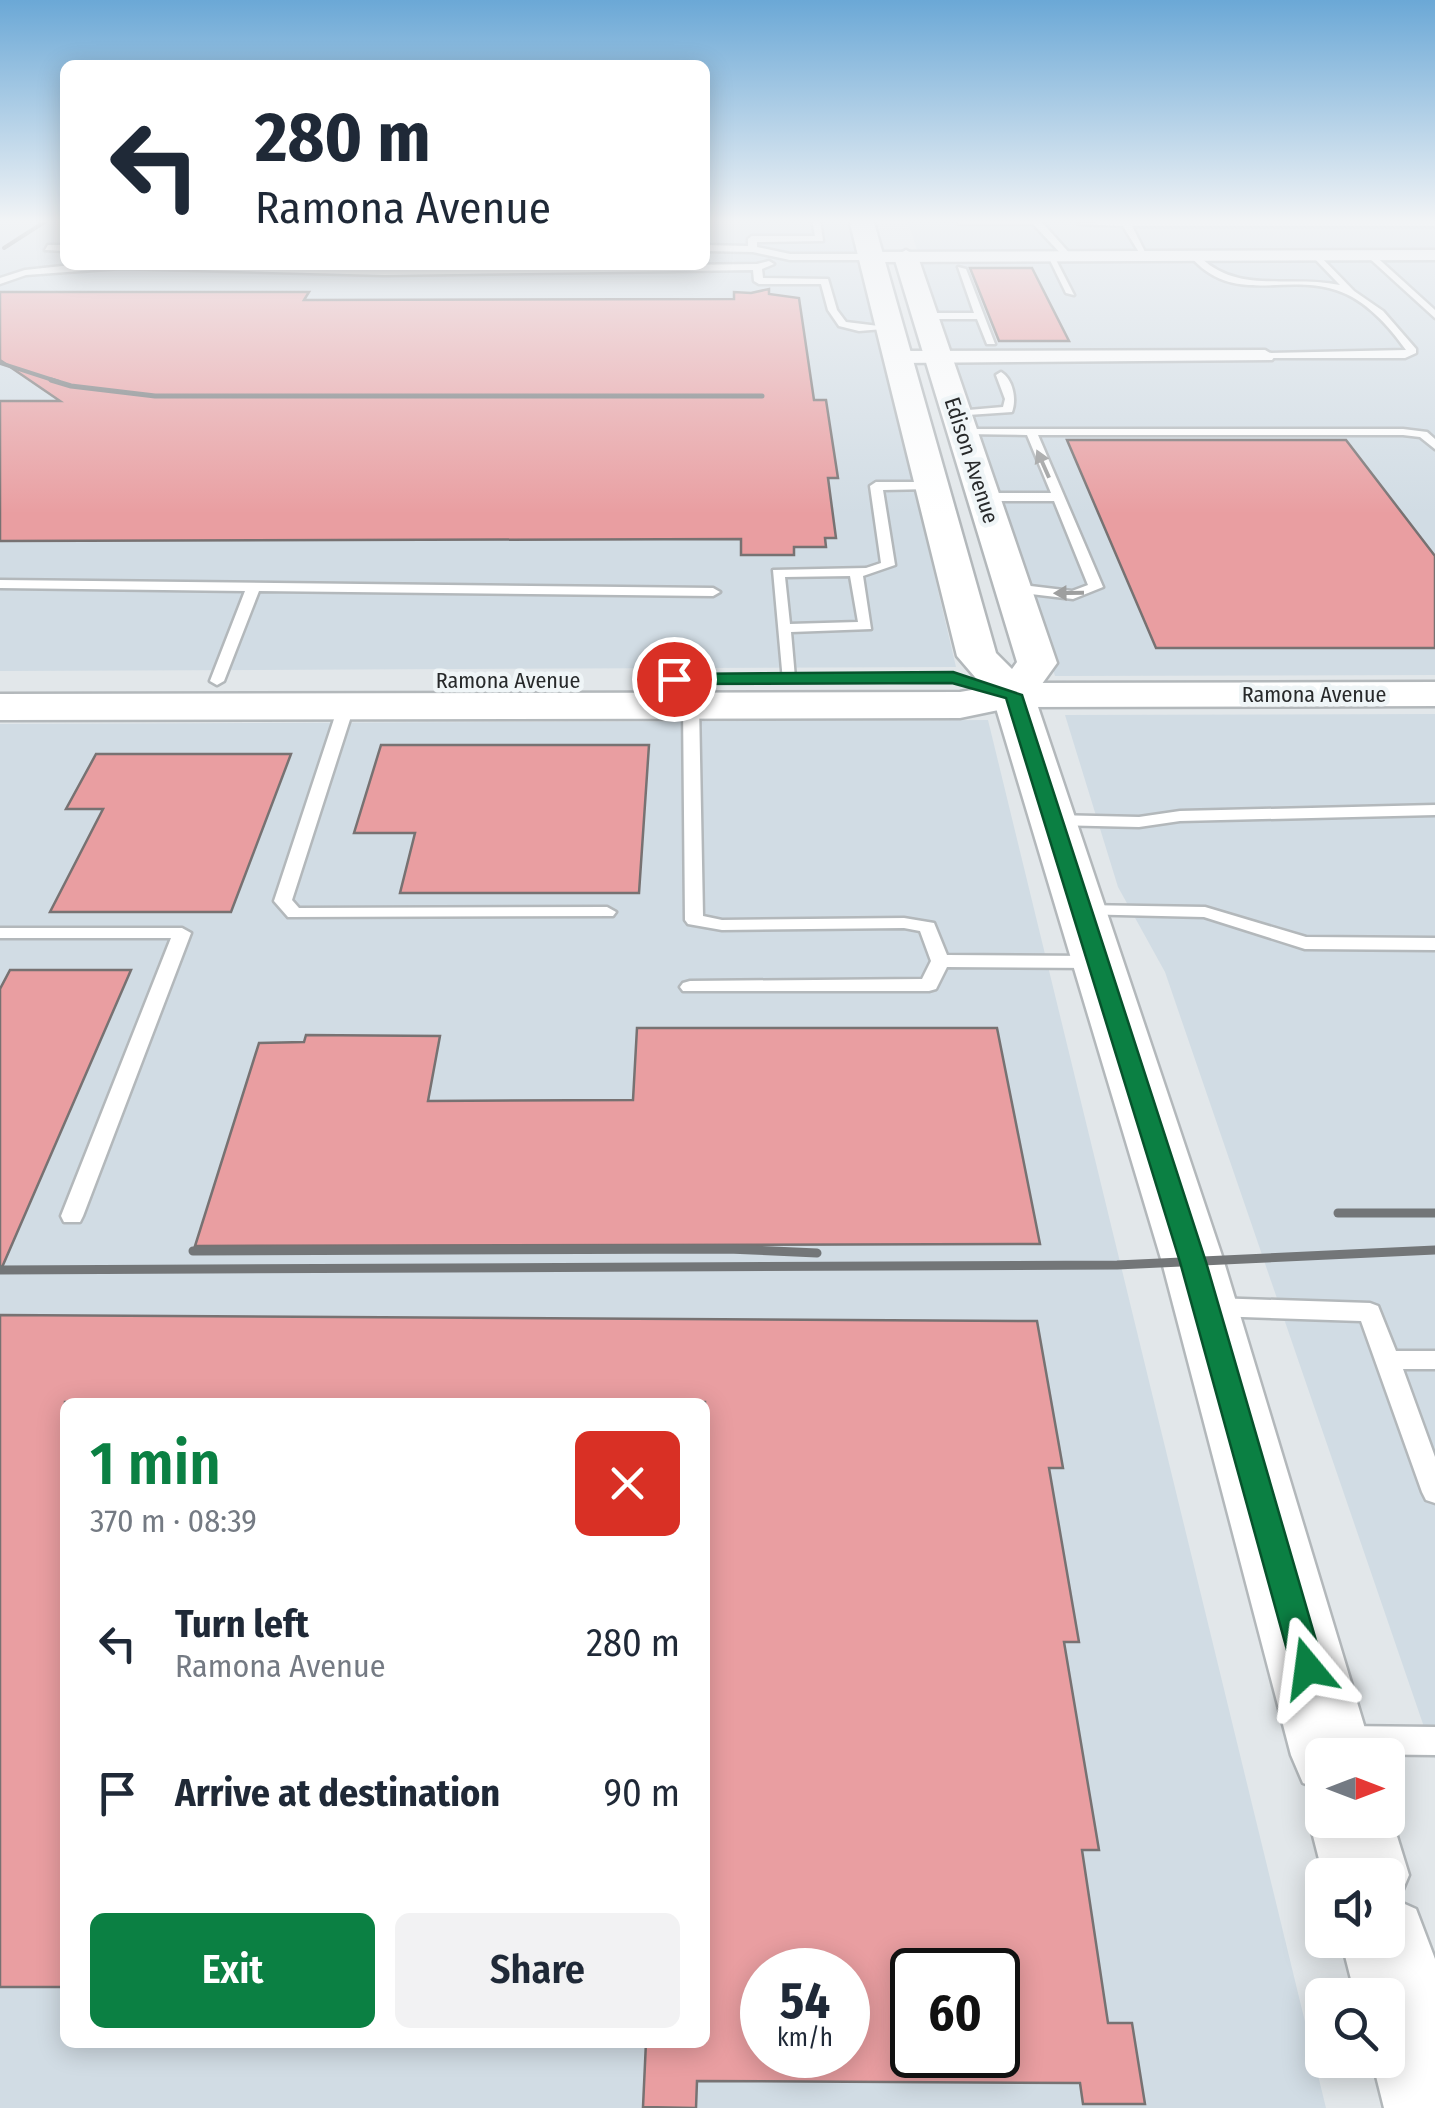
<!DOCTYPE html>
<html lang="en">
<head>
<meta charset="utf-8">
<style>
	body { margin:0; font-family:"Fira Sans Condensed",sans-serif; background:#f2f2f3; color:#1f2937; height:100vh; display:flex; flex-direction:column; font-size:38px; white-space:nowrap }
	* { box-sizing:border-box; margin:0 }
	p { font-size:32px; color:#747a83 }
	.icon { flex:none; width:55px; height:55px; fill:none; stroke:currentColor; stroke-width:2; stroke-linecap:round; stroke-linejoin:round }
	.map { position:relative; flex:1; overflow:hidden }
	.drawer { position:absolute; left:60px; top:1398px; width:650px; height:650px; display:flex; flex-direction:column; background:#fff; border-radius:15px; box-shadow:0 5px 25px #0003 }
	.drawer>* { flex:none }
	.banner { position:absolute; left:60px; top:60px; width:650px; height:210px; border-radius:15px; box-shadow:0 5px 25px #0003; background:#fff; color:#1f2937; overflow:hidden }
	.needle { width:65px; rotate:90deg }
	.tools { position:absolute; left:1305px; top:1738px; display:grid; gap:20px }
	.tools a { display:grid; place-items:center; width:100px; height:100px; border-radius:15px; background:#fff; box-shadow:0 5px 25px #0003; font-size:50px }
	.speed { position:absolute; left:740px; top:1948px; display:flex; gap:20px; font-size:50px; font-weight:700; text-align:center }
	.speed>* { display:grid; place-content:center; width:130px; height:130px; border-radius:50%; background:#fff; box-shadow:0 5px 25px #0003; line-height:1 }
	.speed small { font-size:25px; font-weight:400 }
	.speed .limit { border:5px solid #111; border-radius:15px; background:#fff; color:#111 }
	.pin { position:absolute; display:grid; place-items:center; width:85px; height:85px; color:#fff; margin:-42px; border:5px solid #fff; border-radius:50%; box-shadow:0 2px 10px #0007 }
	.me { position:absolute; width:110px; margin:-55px; rotate:344deg; stroke-linejoin:round; filter:drop-shadow(0 0 8px #0008) }
	.turn { display:flex; align-items:center; gap:35px; height:210px; padding:0 30px; font-size:45px }
	.turn .icon { width:130px; height:130px; stroke-width:2.5 }
	.turn b { display:block; font-size:70px; line-height:85px }
	.round { display:grid; place-items:center; flex:none; width:105px; height:105px; border-radius:15px; background:#f2f2f3 }
	.summary { display:flex; align-items:center; justify-content:space-between; height:170px; padding:0 30px }
	h1 { font-size:60px; font-weight:600; line-height:75px; color:#0b8043 }
	.action { display:flex; gap:20px; margin-top:auto; padding:20px 30px }
	.action a { flex:1; height:115px; border-radius:15px; background:#0b8043; color:#fff; font-size:40px; font-weight:600; line-height:115px; text-align:center }
	.action a+a { background:#f2f2f3; color:#1f2937 }
	ul { padding:0; list-style:none }
	li { display:flex; align-items:center; gap:30px; height:150px; padding:0 30px }
	li div { flex:1 }
	li b { display:block; font-size:38px }
	li em { font-style:normal }
	.map>svg:first-child { display:block }
</style>
</head>
<body>
<div class="map">
<svg width="1435" height="2108" viewBox="0 0 1435 2108">
	<rect width="100%" height="100%" fill="#e2e7ea"/>
	<g fill="#d1dce4" fill-rule="evenodd">
		<polygon points="0,219 65,219 65,265 705,265 705,219 851,219 956,667 0,671"/>
		<polygon points="907,219 1435,219 1435,675 1055,676"/>
		<polygon points="1435,714 1435,1759 1165,972 1118,887 1065,715"/>
		<path d="M988,720L1326,2108H0V724ZM65,1402H705V2042H65ZM762,1970H848V2055H762ZM912,1970H998V2055H912Z"/>
	</g>
	<g fill="#e99ea1" stroke="#777272" stroke-width="2.5" fill-rule="evenodd">
		<polygon points="970,268 1032,268 1069,341 999,341"/>
		<polygon points="769,289 769,294 799,298 814,400 826,400 838,478 828,478 836,538 825,538 826,547 794,547 794,555 741,555 741,539 0,541 0,401 60,401 0,360 0,292 309,292 304,300 734,299 734,292 751,293"/>
		<polygon points="1067,440 1346,440 1435,556 1435,648 1156,648"/>
		<polygon points="381,745 649,745 639,893 400,893 415,833 354,833"/>
		<polygon points="96,754 291,754 231,912 50,912 103,809 66,809"/>
		<polygon points="10,970 131,970 0,1272 0,989"/>
		<polygon points="637,1028 997,1028 1040,1244 195,1246 259,1043 304,1042 306,1035 440,1036 428,1101 633,1100"/>
		<path d="M0,1315L1037,1321L1063,1468H1049L1079,1642H1064L1099,1850H1082L1108,2023H1132L1145,2104H1083L1080,2083L697,2081L696,2108L643,2107L646,2042H705V1402H65V1987H0ZM762,1970H848V2055H762ZM912,1970H998V2055H912Z"/>
	</g>
	<g fill="none" stroke-linecap="round" stroke-linejoin="round">
		<g stroke="#b3b8bb" stroke-width="5">
			<g id="lane">
				<polygon points="812,219 820,219 823,241 757,242 757,247 790,254 871,254 875,257 871,260 790,260 753,252 705,251 705,245 748,246 748,239 752,236 815,236"/>
				<polygon points="956,219 1039,219 1072,256 1065,258 1033,224 959,224"/>
				<polygon points="1126,220 1435,220 1435,226 1132,226 1147,256 1143,259 1123,226 1078,224"/>
				<polygon points="48,245 65,245 65,251 45,250"/>
				<path d="M1316,252L1354,291L1383,311L1416,349V353L1405,358H1261L1265,353L1406,350C1389,326 1365,299 1336,290C1282,273 1233,306 1190,256L1197,254C1237,296 1288,274 1340,285L1313,257Z"/>
				<polygon points="1371,252 1435,310 1435,318 1368,257"/>
				<polygon points="1047,254 1054,256 1074,295 1066,293"/>
				<polygon points="769,261 774,264 762,269 763,278 828,279 837,310 846,322 895,328 859,331 839,326 828,310 821,284 759,284 754,281 753,270 384,275 121,268 26,275 0,284 0,278 25,270 72,265 272,265 384,269 757,264"/>
				<polygon points="958,267 966,269 995,344 987,344 977,319 926,319 921,316 926,313 974,313"/>
				<path d="M1001,372C1013,379 1017,400 1012,412L953,416L951,414L957,411L1003,407L1005,399L996,375Z"/>
				<polygon points="958,429 1403,429 1427,432 1435,439 1435,449 1420,437 1403,435 1038,435 1103,587 1073,599 1013,592 1006,588 1013,584 1072,591 1088,585 1054,501 984,501 978,497 984,493 1051,493 1027,435 962,434 958,433"/>
				<path d="M935,482L937,485L931,489L883,490L895,565L863,576L871,629L791,632L795,678L793,681H783L773,570L866,568L881,563L870,486L876,482ZM850,576L858,622L790,624L785,577Z"/>
				<polygon points="0,580 713,588 720,592 713,596 259,591 224,681 217,685 210,681 245,591 0,588"/>
				<polygon points="691,700 699,705 703,916 722,920 904,918 934,923 947,955 1096,956 1105,962 1096,968 947,967 936,989 929,991 683,991 680,987 683,983 690,981 922,979 931,961 920,931 904,928 722,930 688,924 685,920 683,705"/>
				<polygon points="346,702 354,707 292,900 299,908 607,907 616,912 613,916 288,917 274,901 338,707"/>
				<polygon points="1435,805 1435,815 1180,821 1139,827 1053,825 1045,820 1053,815 1139,817 1180,811"/>
				<polygon points="1082,905 1205,907 1306,937 1435,938 1435,950 1305,949 1204,917 1076,914 1073,910 1076,906"/>
				<polygon points="0,928 182,928 191,933 83,1216 80,1222 64,1222 61,1216 171,938 0,938"/>
				<polygon points="1213,1298 1370,1303 1378,1306 1396,1351 1435,1351 1435,1369 1403,1369 1435,1457 1435,1503 1426,1500 1422,1492 1361,1321 1213,1316 1205,1313 1201,1307 1205,1301"/>
				<polygon points="1342,1726 1435,1727 1435,1755 1342,1754 1332,1750 1327,1740 1332,1730"/>
			</g>
		</g>
		<g stroke="#b3b8bb" stroke-width="5">
			<g id="street">
				<polygon points="1435,250 1435,260 871,262 862,257 871,252"/>
				<polygon points="1265,350 1275,356 1272,360 897,363 887,357 897,351"/>
			</g>
		</g>
		<g stroke="#b3b8bb" stroke-width="5">
			<polygon id="secondary" points="1435,682 1435,706 1013,707 960,718 0,720 0,694 960,692 1013,683"/>
		</g>
		<g stroke="#b3b8bb" stroke-width="5">
			<polygon id="primary" points="849,219 873,219 996,653 1012,669 1017,662 894,257 906,250 918,257 1057,663 1034,695 1224,1262 1373,1755 1322,1755 1322,1820 1388,1820 1388,1807 1409,1875 1398,1901 1416,1909 1435,1959 1435,2108 1384,2108 1372,2060 1388,2060 1388,1995 1355,1995 1341,1940 1388,1940 1388,1875 1323,1875 1309,1820 1322,1790 1303,1783 1291,1755 1162,1262 993,698 957,656"/>
		</g>
		<use href="#lane" fill="#fff" fill-rule="evenodd"/>
		<use href="#street" fill="#fff" fill-rule="evenodd"/>
		<use href="#secondary" fill="#fff" fill-rule="evenodd"/>
		<use href="#primary" fill="#fff" fill-rule="evenodd"/>
		<g stroke="#737678" stroke-width="4">
			<polyline points="4,248 49,219"/>
			<polyline points="0,363 59,382"/>
		</g>
		<polyline stroke="#737678" stroke-width="5" points="51,380 71,386 155,396 762,396"/>
		<g stroke="#737678" stroke-width="9">
			<polyline points="1338,1213 1435,1213"/>
			<polyline points="193,1251 728,1249 817,1253"/>
			<polyline points="0,1270 1117,1265 1435,1250"/>
		</g>
	</g>
	<defs><path id="oneway-solid" d="M-6-.8H1V-3.2L6.5 0L1 3.2V.8H-6Z" transform="scale(2.5)"/></defs>
	<g fill="#9e9f9f">
		<use href="#oneway-solid" transform="translate(1043 464) rotate(-114)"/>
		<use href="#oneway-solid" transform="translate(1069 593) rotate(179)"/>
	</g>
	<linearGradient id="sky" x2="0" y2="1"><stop stop-color="#6ba8d6"/><stop offset="0.43" stop-color="#f2f4f6"/><stop offset="1" stop-color="#f2f4f6" stop-opacity="0"/></linearGradient>
	<rect width="1435" height="514" fill="url(#sky)"/>
	<polygon fill="#0b8043" stroke="#07532c" stroke-width="2.5" points="953,672 1022,695 1206,1262 1324,1668 1319,1678 1308,1683 1296,1678 1292,1668 1180,1262 1006,698 952,683 674,684 666,679 674,674"/>
	<g text-anchor="middle" stroke-width="9" stroke-linejoin="round" paint-order="stroke">
		<g font-size="22" fill="#27292a" stroke="#eff5f7">
			<text transform="translate(972 460) rotate(72)" y="8">Edison Avenue</text>
			<text x="508" y="688">Ramona Avenue</text>
			<text x="1314" y="702">Ramona Avenue</text>
		</g>
	</g>
</svg>
<div class="tools">
<a><svg class="needle" viewBox="-14 -14 28 28"><path d="M0-13l5 13h-10z" fill="#e53935"/><path d="M0 13l5-13h-10z" fill="#747a83"/></svg></a>
<a><svg class="icon" aria-label="sound" viewBox="0 0 24 24"><path d="M4 9h4l5-4v14l-5-4H4zM17 9q2 3 0 6"/></svg></a>
<a><svg class="icon" aria-label="search" viewBox="0 0 24 24"><circle cx="10" cy="10" r="6"/><path d="M15 15l6 6"/></svg></a>
</div>
<div class="speed"><div>54<small>km/h</small></div><div class="limit">60</div></div>
<div class="pin" style="left:674px;top:679px;background:#d93025"><svg class="icon" aria-label="arrive" viewBox="0 0 24 24"><path d="M6 21V4h12l-3 4 3 4H6"/></svg></div>
<svg class="me" style="left:1308px;top:1668px" viewBox="-20 -20 40 40"><path d="M0-17L14 15 0 8-14 15z" fill="#0b8043" stroke="#fff" stroke-width="4"/></svg>
<div class="banner">
<div class="turn"><svg class="icon" aria-label="left" viewBox="0 0 24 24"><path d="M17 20v-9H6M10 6l-5 5 5 5"/></svg><div><b>280 m</b>Ramona Avenue</div></div>
</div>
<section class="drawer">
<div class="summary"><div><h1>1 min</h1><p>370 m · 08:39</p></div><a class="round" style="background:#d93025;color:#fff"><svg class="icon" aria-label="close" viewBox="0 0 24 24"><path d="M6 6l12 12M18 6L6 18"/></svg></a></div>
<ul>
<li><svg class="icon" aria-label="left" viewBox="0 0 24 24"><path d="M17 20v-9H6M10 6l-5 5 5 5"/></svg><div><b>Turn left</b><p>Ramona Avenue</p></div><em>280 m</em></li>
<li><svg class="icon" aria-label="arrive" viewBox="0 0 24 24"><path d="M6 21V4h12l-3 4 3 4H6"/></svg><div><b>Arrive at destination</b></div><em>90 m</em></li>
</ul>
<div class="action"><a>Exit</a><a>Share</a></div>
</section>
</div>
</body>
</html>
